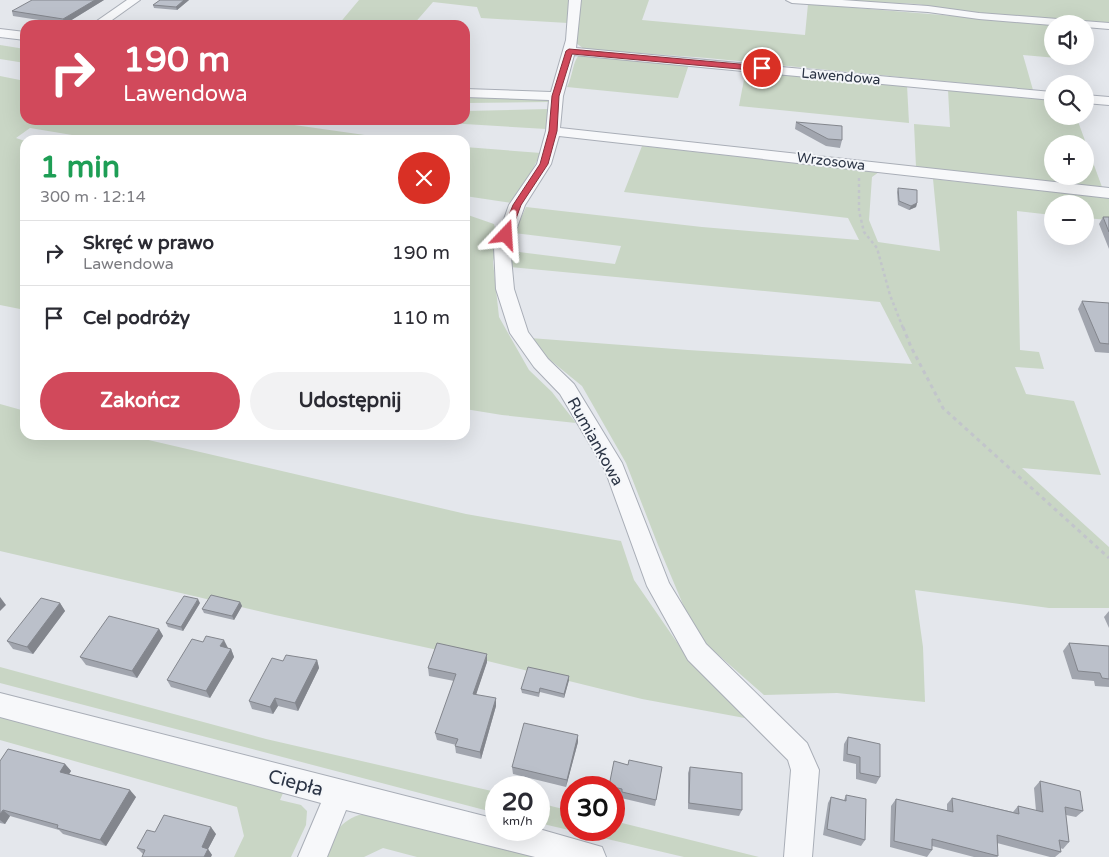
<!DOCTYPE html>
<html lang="pl">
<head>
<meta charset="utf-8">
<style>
	body { margin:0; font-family:"Varela Round",sans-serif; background:#f2f2f3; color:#2b2b33; height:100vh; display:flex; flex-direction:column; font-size:19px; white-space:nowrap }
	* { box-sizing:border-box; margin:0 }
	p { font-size:16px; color:#7c7c81 }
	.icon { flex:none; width:28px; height:28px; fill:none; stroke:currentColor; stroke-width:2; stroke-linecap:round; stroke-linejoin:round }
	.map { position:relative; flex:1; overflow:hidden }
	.sheet { position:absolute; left:20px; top:135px; width:450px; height:305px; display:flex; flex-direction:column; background:#fff; border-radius:15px; box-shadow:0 5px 20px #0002 }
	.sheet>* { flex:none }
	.top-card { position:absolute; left:20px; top:20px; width:450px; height:105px; border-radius:15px; box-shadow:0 5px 20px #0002; background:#d1495b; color:#fff; overflow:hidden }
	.buttons { position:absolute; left:1044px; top:15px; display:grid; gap:10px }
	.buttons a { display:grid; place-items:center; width:50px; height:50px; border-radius:50%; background:#fff; box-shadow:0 5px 20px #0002; font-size:25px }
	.speed { position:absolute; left:485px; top:776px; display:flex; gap:10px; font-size:25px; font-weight:700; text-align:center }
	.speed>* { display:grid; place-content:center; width:65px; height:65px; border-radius:50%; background:#fff; box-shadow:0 5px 20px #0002; line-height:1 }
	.speed small { font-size:12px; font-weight:400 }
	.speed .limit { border:8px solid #d22; background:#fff; color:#111 }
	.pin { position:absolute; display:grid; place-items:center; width:42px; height:42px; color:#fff; margin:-21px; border:2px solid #fff; border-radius:50%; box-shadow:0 1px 5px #0007 }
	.me { position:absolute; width:55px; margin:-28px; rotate:20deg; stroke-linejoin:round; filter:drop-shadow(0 0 4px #0008) }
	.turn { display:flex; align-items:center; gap:18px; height:105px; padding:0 20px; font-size:22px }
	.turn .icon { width:65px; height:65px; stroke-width:2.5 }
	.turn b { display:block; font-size:35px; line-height:42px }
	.round { display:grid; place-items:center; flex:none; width:52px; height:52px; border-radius:26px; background:#f2f2f3 }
	.summary { display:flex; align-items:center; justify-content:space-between; height:85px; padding:0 20px }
	h1 { font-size:30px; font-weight:700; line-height:38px; color:#1e9e55 }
	.action { display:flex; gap:10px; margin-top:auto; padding:10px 20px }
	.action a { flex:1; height:58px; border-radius:30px; background:#d1495b; color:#fff; font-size:20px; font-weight:700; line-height:58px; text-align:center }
	.action a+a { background:#f2f2f3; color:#2b2b33 }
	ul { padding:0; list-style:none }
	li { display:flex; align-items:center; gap:15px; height:65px; padding:0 20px; border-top:1px solid #e1e1e2 }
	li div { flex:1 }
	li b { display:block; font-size:19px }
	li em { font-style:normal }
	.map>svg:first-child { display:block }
</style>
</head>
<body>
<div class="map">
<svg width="1109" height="857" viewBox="0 0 1109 857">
	<rect width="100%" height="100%" fill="#e4e7ec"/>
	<g fill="#c9d6c5" fill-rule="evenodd">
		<polygon points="359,0 568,0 568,23 481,18 477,7 433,2 413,25 338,25"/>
		<polygon points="581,0 649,0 642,20 805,35 808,4 1052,24 1052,56 1067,56 1068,59 1023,55 1033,90 707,58 584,49 576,43 577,24"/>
		<polygon points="829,0 1109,0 1109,24 977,14 917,4"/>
		<polygon points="0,45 25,49 25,63 0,59"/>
		<path d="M579,55L689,64L678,98L567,87C573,76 572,63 579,55Z"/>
		<polygon points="746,69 907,85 909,123 739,106"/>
		<polygon points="0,76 25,81 25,120 259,120 400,140 102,140 30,128 16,138 25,141 25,310 0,305"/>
		<path d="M948,90L1052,100V116H1076L1102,187L916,167L914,124L950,127ZM1052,144H1085V176H1052Z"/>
		<polygon points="465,95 549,98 549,102 465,103"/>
		<polygon points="549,109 546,129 398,120 465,120 465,111"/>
		<polygon points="642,146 879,172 872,177 869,220 878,242 940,251 933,179 1109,198 1109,220 1085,218 1085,204 1052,204 1052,215 1017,211 1020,350 1039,352 1044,369 1015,367 1026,394 1074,401 1101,475 1022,468 1109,547 1109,608 1049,608 915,590 923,647 925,702 837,693 764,695 707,645 687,614 658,545 626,463 582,386 544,355 530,338 688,350 912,364 880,302 510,267 511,251 615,264 621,246 514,233 526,207 702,227 859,240 848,218 624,192"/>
		<polygon points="465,147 541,153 527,180 512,203 465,196"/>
		<polygon points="465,214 494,224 498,240 493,262 499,317 529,370 552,392 576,423 502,415 465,409"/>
		<polygon points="0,404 25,411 25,435 127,435 466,514 621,541 634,580 685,654 750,719 642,699 475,658 275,615 0,551"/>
		<polygon points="0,667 266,739 496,792 496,813 0,683"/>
		<polygon points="0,716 283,793 280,800 301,805 307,811 306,825 291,857 234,857 244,836 237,807 0,740"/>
		<polygon points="539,803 571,811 571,830 614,830 614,821 759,857 684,857 539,823"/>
		<path d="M359,815H367L537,857H417L383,848L364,857H325C334,837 336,823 359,815Z"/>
	</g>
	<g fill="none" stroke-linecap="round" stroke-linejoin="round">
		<g stroke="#a9aeb7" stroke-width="2">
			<g id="minor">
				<polygon points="127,0 140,0 105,25 91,25"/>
				<polygon points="569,0 581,0 576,48 1052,92 1052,100 574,55 563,96 560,128 1109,188 1109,198 559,136 551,164 525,205 510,247 514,289 528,332 548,359 574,384 622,463 669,583 706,644 807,743 819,770 812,857 784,857 791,770 788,760 688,660 647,586 605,470 560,394 534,367 510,333 496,289 494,247 509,205 537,164 546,131 549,100 465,97 465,89 551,92 566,40"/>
				<polygon points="786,0 842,0 928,6 979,13 1109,23 1109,29 1085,27 1085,24 1052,24 1052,25 979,19 928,12 792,3"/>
				<polygon points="0,29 25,32 25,40 0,37"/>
				<polygon points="1085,95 1109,97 1109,105 1085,103"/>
				<polygon points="0,693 496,819 496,830 539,829 602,847 606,857 535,857 346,810 327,857 298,857 321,803 0,717"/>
			</g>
		</g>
		<polyline stroke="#c2c5cb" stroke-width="2.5" stroke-dasharray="3 3" stroke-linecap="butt" points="859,178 859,211 864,232 877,248 890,295 903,328"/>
		<polyline stroke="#c2c5cb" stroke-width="3" stroke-dasharray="4 4" stroke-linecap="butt" points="903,327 911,347 943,408 1109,558"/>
		<use href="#minor" fill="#f7f8fa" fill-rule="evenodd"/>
	</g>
	<g fill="#a1a5ae">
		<polygon points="104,0 65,24 13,16 12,11"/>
		<polygon points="160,0 189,0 177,10 154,8 153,5"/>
		<polygon points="796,122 842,140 840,148 826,146 795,129"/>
		<polygon points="898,188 917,203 916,207 909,210 898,205 897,192"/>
		<polygon points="1103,217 1109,217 1109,249 1099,224"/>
		<polygon points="1082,301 1109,303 1109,353 1095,352 1078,309"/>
		<polygon points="240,602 242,606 234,620 204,613 202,609"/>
		<polygon points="60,603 65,611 33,654 13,649 7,641"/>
		<polygon points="200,603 183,631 168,627 166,623"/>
		<polygon points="1109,611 1109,628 1104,617"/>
		<polygon points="159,629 163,636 137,678 86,665 80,657"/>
		<polygon points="1069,643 1109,646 1109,687 1095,686 1094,681 1072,679 1063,651"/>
		<polygon points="227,648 231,649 234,657 210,698 171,687 167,680"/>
		<polygon points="317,660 319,668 298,711 278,706 273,714 252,709 249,701 283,661"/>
		<polygon points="487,662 476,694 496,706 481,759 456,753 455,746 456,745 437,740 435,733 454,681 429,676 428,668"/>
		<polygon points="569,676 569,680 564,698 540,692 539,697 522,693 521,689"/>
		<polygon points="848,737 880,777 876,784 856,779 856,764 843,761 844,744"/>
		<polygon points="578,742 566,787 513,774 512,767"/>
		<polygon points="0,761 65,764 71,771 69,774 136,797 106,846 63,834 59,830 10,816 5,824 0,823"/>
		<polygon points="614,761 628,765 662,767 655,806 621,798 621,796 614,794 614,788 609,788"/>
		<polygon points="690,767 742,810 739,816 688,809 688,773"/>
		<polygon points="1040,781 1083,811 1076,817 1066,815 1069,842 1063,849 1060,848 1061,852 1055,857 1050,857 997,843 998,856 997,857 974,857 932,846 932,850 927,857 890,847 891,806 896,799 947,811 947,804 952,798 1013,812 1018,806 1036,811 1034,788"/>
		<polygon points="846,795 865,840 861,846 823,835 828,803 831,797 844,800"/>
		<polygon points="155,832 216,834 208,849 212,855 143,854 137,848"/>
	</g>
	<g fill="#83868d">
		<polygon points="95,0 104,0 65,24 63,19"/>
		<polygon points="184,0 189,0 177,10 176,7"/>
		<polygon points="917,203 916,207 909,210 911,206"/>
		<polygon points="0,597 6,605 0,611"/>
		<polygon points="198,599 200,603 183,631 181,627"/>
		<polygon points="240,602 242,606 234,620 232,616"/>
		<polygon points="60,603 65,611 33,654 27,647"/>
		<polygon points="159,629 163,636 137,678 132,671"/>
		<polygon points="224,640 228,648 224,654 220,646"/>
		<polygon points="231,649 234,657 210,698 206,691"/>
		<polygon points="487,654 487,662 474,701 473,694"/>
		<polygon points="317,660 319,668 298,711 295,703"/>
		<polygon points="569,676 569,680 564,698 564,694"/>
		<polygon points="275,698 278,706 273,714 270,707"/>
		<polygon points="496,698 496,706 481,759 480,752"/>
		<polygon points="578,735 578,742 566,787 567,780"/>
		<polygon points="65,764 71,771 66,779 60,772"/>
		<polygon points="130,790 136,797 106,846 100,840"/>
		<polygon points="3,810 10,816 5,824 0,820 0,814"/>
		<polygon points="211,827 216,834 208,849 212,855 211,857 204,857 202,847"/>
	</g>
	<g fill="#bbc0ca" stroke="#83868d">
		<polygon points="32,0 95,0 63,19 12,11"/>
		<polygon points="160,0 184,0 176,7 153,5"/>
		<polygon points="796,122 842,126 842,140 828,139"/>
		<polygon points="898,188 917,190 917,203 911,206 899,201"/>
		<polygon points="1103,217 1109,217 1109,232"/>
		<polygon points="1082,301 1109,303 1109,344 1100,343"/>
		<polygon points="211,595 240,602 232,616 202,609"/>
		<polygon points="184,596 198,599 181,627 166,623"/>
		<polygon points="41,598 60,603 27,647 7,641"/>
		<polygon points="109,616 159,629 132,671 80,657"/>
		<polygon points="206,636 224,640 220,646 231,649 206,691 167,680 192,639 203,642"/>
		<polygon points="437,643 487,654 473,694 496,698 480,752 455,746 458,739 435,733 456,674 428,668"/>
		<polygon points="1069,643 1109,646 1109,679 1102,678 1100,673 1078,671"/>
		<polygon points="286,655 317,660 295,703 275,698 270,707 249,701 272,658 283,661"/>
		<polygon points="528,667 569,676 564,694 540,688 539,693 521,689"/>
		<polygon points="524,723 578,735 567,780 512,767"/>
		<polygon points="848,737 880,744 880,777 860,773 860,757 847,754"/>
		<polygon points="8,749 65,764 60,772 130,790 100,840 57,828 58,825 3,810 0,814 0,761"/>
		<polygon points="629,760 662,767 656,800 622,792 622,789 609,786 614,761 628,765"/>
		<polygon points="690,767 742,773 742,810 689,803"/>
		<polygon points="1040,781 1080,791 1083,811 1065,807 1069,842 1059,840 1061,852 997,835 998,856 932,839 932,850 894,841 896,799 953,812 952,798 1019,814 1018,806 1043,812"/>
		<polygon points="846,795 866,799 865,840 827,829 831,797 846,801"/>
		<polygon points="164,815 211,827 202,847 208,849 204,857 142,857 145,850 137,848 147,830 155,832"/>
	</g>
	<polygon fill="#d1495b" stroke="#882f3b" points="569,49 762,66 765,68 762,71 572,54 559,96 557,131 548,164 521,205 510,235 506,238 502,237 501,235 513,205 540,164 549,131 552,96 566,51"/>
	<g text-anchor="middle" stroke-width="4" stroke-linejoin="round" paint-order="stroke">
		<g font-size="14" fill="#2b3445" stroke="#f4f6f9">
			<text transform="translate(841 76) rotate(5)" y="5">Lawendowa</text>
			<text transform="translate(831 161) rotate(7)" y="5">Wrzosowa</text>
		</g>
		<g font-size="16" fill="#2b3445" stroke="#f4f6f9">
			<text transform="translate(596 441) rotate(61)" y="6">Rumiankowa</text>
		</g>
		<g font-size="19" fill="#2b3445" stroke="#f4f6f9">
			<text transform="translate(296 782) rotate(15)" y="7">Ciepła</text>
		</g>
	</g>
</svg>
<div class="buttons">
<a><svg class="icon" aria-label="sound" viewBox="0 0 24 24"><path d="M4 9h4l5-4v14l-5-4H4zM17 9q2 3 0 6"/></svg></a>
<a><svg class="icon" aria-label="search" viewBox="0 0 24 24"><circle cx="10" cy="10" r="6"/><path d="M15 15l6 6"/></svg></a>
<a>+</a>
<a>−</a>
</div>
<div class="speed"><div>20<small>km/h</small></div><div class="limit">30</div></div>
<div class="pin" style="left:762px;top:68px;background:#d93025"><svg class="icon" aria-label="arrive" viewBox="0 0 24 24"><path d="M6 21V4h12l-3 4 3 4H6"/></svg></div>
<svg class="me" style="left:506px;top:235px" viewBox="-20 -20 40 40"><path d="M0-17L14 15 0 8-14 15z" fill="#d1495b" stroke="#fff" stroke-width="4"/></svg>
<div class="top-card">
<div class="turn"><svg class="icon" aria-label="right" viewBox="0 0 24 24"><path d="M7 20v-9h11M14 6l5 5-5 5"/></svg><div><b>190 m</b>Lawendowa</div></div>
</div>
<section class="sheet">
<div class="summary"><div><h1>1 min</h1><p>300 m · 12:14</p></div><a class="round" style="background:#d93025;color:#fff"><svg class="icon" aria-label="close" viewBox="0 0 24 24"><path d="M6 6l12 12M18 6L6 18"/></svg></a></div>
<ul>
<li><svg class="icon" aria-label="right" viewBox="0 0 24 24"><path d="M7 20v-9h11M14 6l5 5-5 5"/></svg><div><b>Skręć w prawo</b><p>Lawendowa</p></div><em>190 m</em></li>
<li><svg class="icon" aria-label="arrive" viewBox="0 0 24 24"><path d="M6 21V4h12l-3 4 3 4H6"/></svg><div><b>Cel podróży</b></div><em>110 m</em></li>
</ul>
<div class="action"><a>Zakończ</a><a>Udostępnij</a></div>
</section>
</div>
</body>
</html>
